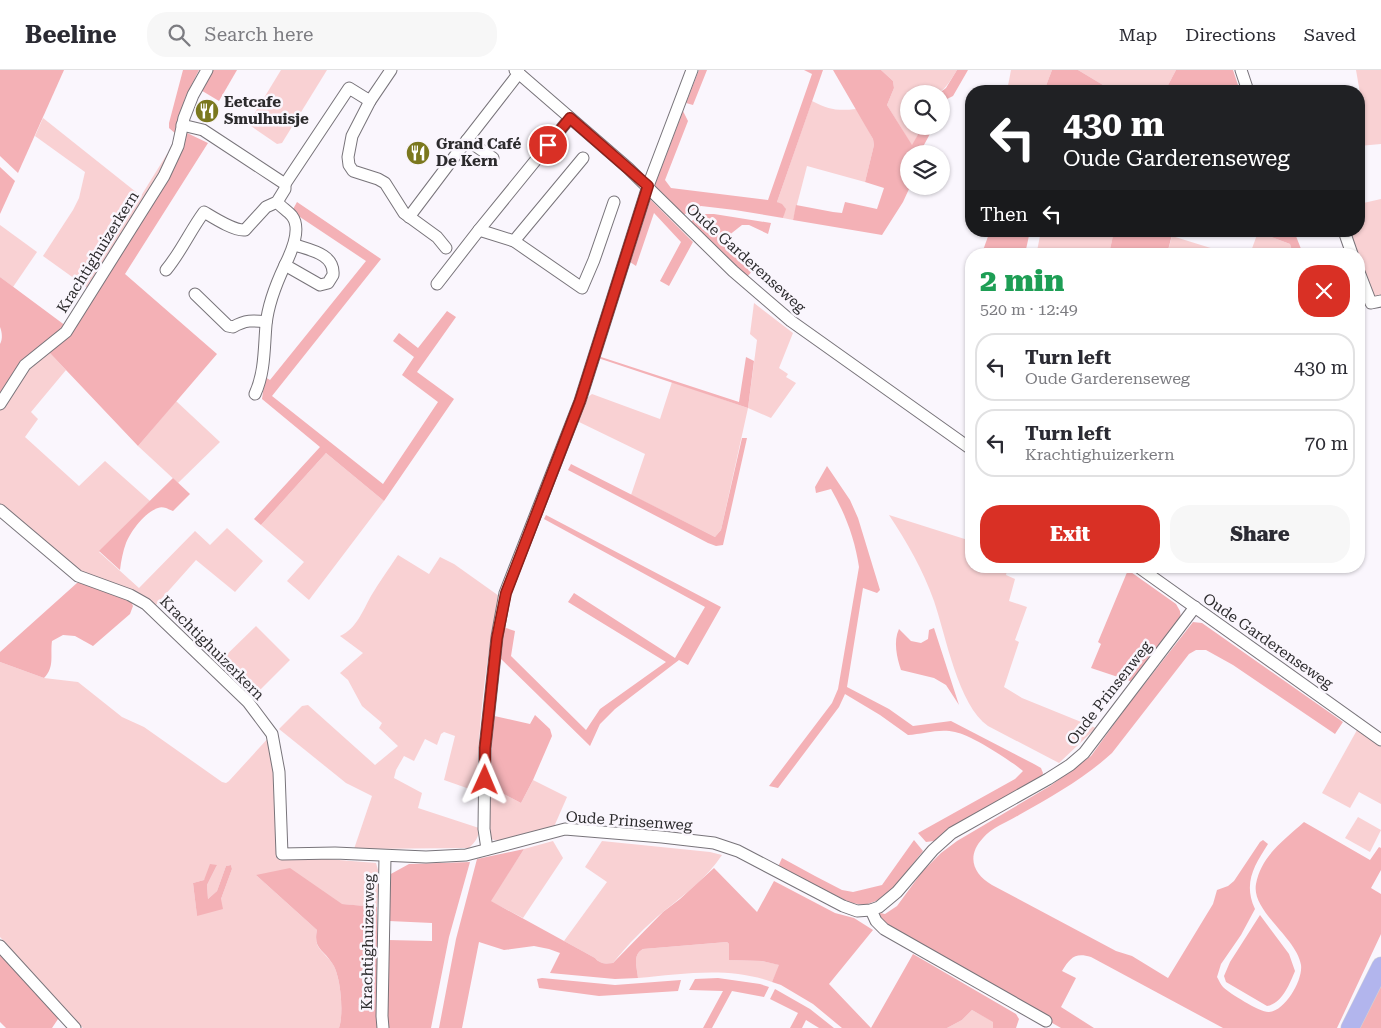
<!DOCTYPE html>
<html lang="en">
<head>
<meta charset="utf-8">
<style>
	body { margin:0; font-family:"Roboto Serif",serif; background:#f7f7f7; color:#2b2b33; height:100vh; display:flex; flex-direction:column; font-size:19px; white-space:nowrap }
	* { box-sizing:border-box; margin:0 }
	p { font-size:16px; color:#7c7c81 }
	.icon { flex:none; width:28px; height:28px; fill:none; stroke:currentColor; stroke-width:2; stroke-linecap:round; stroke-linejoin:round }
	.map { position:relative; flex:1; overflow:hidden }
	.panel { position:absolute; left:965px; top:178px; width:400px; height:325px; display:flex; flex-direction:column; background:#fff; border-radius:20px; box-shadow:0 1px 4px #0004 }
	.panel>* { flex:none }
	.top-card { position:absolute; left:965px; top:15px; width:400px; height:152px; border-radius:20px; box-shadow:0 1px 4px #0004; background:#202124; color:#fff; overflow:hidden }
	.fabs { position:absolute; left:900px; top:15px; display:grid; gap:10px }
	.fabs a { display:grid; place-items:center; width:50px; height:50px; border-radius:50%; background:#fff; box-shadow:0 1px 4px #0004; font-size:25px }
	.pin { position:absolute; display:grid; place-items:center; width:42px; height:42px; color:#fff; margin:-21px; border:2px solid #fff; border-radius:50%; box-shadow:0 1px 5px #0007 }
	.me { position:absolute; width:55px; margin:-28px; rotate:1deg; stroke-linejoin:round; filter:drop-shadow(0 0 4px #0008) }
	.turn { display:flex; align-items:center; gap:18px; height:105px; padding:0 15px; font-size:22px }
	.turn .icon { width:65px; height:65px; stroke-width:2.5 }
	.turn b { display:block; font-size:35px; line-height:42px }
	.then { display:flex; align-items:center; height:48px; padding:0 15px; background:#0003; gap:10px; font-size:19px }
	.round { display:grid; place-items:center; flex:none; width:52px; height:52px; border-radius:20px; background:#f7f7f7 }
	.summary { display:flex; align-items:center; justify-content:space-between; height:85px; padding:0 15px }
	h1 { font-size:30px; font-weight:800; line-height:38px; color:#1e9e55 }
	.action { display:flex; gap:10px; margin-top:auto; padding:10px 15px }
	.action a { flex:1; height:58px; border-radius:20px; background:#d93025; color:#fff; font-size:20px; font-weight:800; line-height:58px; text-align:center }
	.action a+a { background:#f7f7f7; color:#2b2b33 }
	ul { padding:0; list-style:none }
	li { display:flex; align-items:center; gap:15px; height:68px; margin:0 10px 8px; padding:0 5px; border:2px solid #e1e1e2; border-radius:20px }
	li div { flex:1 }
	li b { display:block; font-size:19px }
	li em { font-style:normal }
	header { display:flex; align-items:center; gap:30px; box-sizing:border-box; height:70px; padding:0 25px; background:#fff; border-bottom:1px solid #e1e1e2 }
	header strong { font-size:24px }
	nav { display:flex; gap:28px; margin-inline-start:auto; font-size:18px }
	.search { width:350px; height:45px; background:#f7f7f7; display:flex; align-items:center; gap:12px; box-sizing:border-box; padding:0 18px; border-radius:20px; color:#7c7c81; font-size:19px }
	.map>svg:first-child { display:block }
</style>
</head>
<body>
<header>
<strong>Beeline</strong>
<div class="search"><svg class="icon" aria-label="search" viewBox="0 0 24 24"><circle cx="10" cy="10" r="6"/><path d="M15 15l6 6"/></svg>Search here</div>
<nav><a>Map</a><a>Directions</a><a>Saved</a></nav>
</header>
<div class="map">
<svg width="1381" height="958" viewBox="0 0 1381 958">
	<rect width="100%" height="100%" fill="#faf6fd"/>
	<g fill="#f9d1d3" fill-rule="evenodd">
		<polygon points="281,0 327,0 282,73 277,74 248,54"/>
		<path d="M881,0H957C940,28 940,24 909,24V56H921V59L912,76L887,35L894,18L893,11Z"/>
		<polygon points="1011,0 1052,0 1044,21 1007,21"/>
		<polygon points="1078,0 1176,0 1165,21 1113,21"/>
		<polygon points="1356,0 1381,0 1381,74 1359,76 1359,23 1360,23"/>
		<path d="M812,31C830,40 837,41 857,39L873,69L874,75L865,112L807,96L793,150L783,148L785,138L777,132Z"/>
		<polygon points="43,48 141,126 167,84 169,86 89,219 43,186 73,140 79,128 85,102 35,66"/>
		<polygon points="1381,129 1381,230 1373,230 1359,191 1359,184 1356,184 1348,161 1359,161 1359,134"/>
		<polygon points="0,155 37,182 13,217 0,207"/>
		<polygon points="1041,161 1114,161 1109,184 1059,184 1049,180 1037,181"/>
		<polygon points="1258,162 1290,174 1293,184 1250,184"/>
		<polygon points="1172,166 1230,184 1167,184"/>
		<polygon points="754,233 793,263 779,298 788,304 786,307 796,313 771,348 748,338 721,460 715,467 631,425 645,384 577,351 584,330 592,324 660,349 672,312 748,338 757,270 750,264"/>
		<polygon points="48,281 66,300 31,342 38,349 25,367 79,416 105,391 150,431 99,482 139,518 195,461 210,475 227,458 263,491 235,522 196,490 155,536 92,508 67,495 0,435 0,340 20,307"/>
		<polygon points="176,331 220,372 178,413 138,376"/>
		<polygon points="326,383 384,431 309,530 287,511 304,492 261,455"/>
		<path d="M889,445L971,471V496H1008L1006,505L1015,509L1009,531L1027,537L1015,570L1019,572L1004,617L1022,628L1096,658L1059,693L988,656C958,635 946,566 934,531C923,500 907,472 889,445Z"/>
		<path d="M398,485L429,504L440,487L454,494L499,526C486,591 477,656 478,722L444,710L455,666L444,662L441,664L437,675L425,669L414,691L404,686L396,700L394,708L422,723L418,738L479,758C479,767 476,771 469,778L354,779L372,726L346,713L279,659L302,636L308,635L375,695L398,676L379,658L382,653L362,636L348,610L340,603L363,583L340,566C357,558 362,542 371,526C379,512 389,499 398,485Z"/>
		<polygon points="256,556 290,590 250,630 215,596"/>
		<path d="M0,592L44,608L78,612L122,647L144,657L222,712L226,713L229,711L271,665L277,789L315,788L376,793L380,807L377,837L341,834L256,805L317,860C313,879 323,880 332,893C341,905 344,944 339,958H83L0,867ZM217,795L207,815L208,829L217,821L226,796L231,795L232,799L221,829L197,846L193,813L204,810Z"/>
		<polygon points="1357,660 1381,677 1381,734 1359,722 1350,738 1322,723"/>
		<polygon points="533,710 567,727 553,759 533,761 499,771 490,769 488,716 521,733"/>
		<polygon points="1358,747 1381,760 1370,782 1345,768"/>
		<polygon points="553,771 563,788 523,848 490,831 524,779"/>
		<path d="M602,771L710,782L722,785C707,808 685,824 664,841C646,856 627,875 613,893C606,894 600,894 595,888L564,871L607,812L585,797Z"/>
		<path d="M727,872L729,874L730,890L762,891L780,895L772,912C729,896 682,904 638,908C637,897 632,885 643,879Z"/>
		<polygon points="972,940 994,952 993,958 947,958 962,950"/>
	</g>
	<g fill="#f4b1b6">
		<polygon points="0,0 64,0 18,103 0,86"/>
		<polygon points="183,0 199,0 185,28 176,64 169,58 169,53"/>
		<polygon points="210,0 237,0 219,31 199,19"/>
		<polygon points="699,0 707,0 693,35 686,33"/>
		<polygon points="804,0 823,0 777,132 782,134 786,139 783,148 735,140 701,136 681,146 654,117 683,41 688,51 665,110 671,118 768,130 812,4"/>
		<polygon points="833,0 881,0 893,11 894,18 887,35 912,75 921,59 921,56 931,56 931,62 919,84 909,84 907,103 909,119 903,132 882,165 793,150 796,135 833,142 842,143 845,132 877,139 884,118 865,112 874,75 873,69"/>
		<polygon points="957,0 968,0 953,26 947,29 941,36 941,24 938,24 946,18"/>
		<polygon points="1052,0 1078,0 1113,21 1044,21"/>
		<polygon points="1176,0 1233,0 1240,21 1165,21"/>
		<polygon points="185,62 208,73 125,204 217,284 138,376 48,281 77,255 102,215 171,102"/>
		<polygon points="0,97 15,111 0,144"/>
		<polygon points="650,129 693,172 669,216 660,211 681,172 654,143 636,196 630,192"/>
		<polygon points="297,132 381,189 272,326 383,414 438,332 402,305 414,287 393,271 399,263 418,278 447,241 456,247 417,302 454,329 384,431 326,383 261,455 254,449 320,377 262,329 265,307 270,310 366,191 294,143 292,141"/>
		<polygon points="704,144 714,144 771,153 768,164 749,155 742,155 728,166 732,174 753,196 754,199 746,208 688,153"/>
		<polygon points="990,161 1030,161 1025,184 982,183"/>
		<polygon points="1114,161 1173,161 1167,184 1109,184"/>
		<polygon points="1294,161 1303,184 1293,184 1290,174 1258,162"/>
		<path d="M0,207L66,256L0,328V274C3,269 2,262 0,257Z"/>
		<polygon points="598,286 739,332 746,287 754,291 748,338 598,288"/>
		<polygon points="742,368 747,368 723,475 716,476 708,473 568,400 571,394 715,467 721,460"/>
		<path d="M827,396L850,430L858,448L880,520L877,523L863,518L847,617L889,639L913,656L951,651L1034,694L1041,698L1043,703L1042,706L934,771L926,772L918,763L1015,709L1023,701C1010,690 971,665 955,662C940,658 923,664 908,665L880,645L845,624L839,637L778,718L769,716L832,633L838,619L859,497C855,469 845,443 831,419L816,423L815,417Z"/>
		<path d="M173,408L190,424L173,441C168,439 163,436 158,438C145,442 131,461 126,473C123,481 121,491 120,500L99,481Z"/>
		<polygon points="546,445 721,537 688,595 679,590 615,639 600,654 590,676 498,586 503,557 515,561 511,586 586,660 600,639 666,592 568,532 574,523 675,588 705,537 544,449"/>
		<polygon points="1128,500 1176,534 1180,541 1181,549 1133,612 1091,598 1101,574 1098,572"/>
		<path d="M86,512L130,529L133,536L130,544L93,576L75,566L63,565L52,571C50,585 55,597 44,608L0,592V582L77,513Z"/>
		<path d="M1193,552L1202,553L1343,652L1335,664L1233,595L1206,580H1196L1189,584L1112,683C1085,708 1051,727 1019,745C1008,752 991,758 983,768C966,786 973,804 992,815L1116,881L1132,886L1168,908L1213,834L1217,820L1228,816L1234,811L1260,772L1263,770L1268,774C1254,796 1243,813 1255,839L1241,865L1221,894L1217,907C1219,910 1220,914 1223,917C1229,923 1261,943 1269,942C1285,941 1303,910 1301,895C1297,868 1251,841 1256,814C1261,786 1284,770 1304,752L1370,790L1379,777L1381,778V800L1371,818L1381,824V864L1337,958H1223L1091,887C1075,882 1070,888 1062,901L1076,908L1061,937L1094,958H1061L963,902L880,851V843L885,844L897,836L922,802L941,783L957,771L1050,716L1091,686L1125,639Z"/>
		<path d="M934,558L959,635L946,615L934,608L901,600C897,588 893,571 899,559L911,571L921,573L928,569L929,560Z"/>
		<polygon points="490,645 530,654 535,645 550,659 552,666 533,710 521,733 488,716"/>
		<polygon points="914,770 923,781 892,820 876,831 865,835 851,833 778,797 782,788 815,806 842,820 853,822 882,815"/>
		<path d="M524,779L491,831L595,888C600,894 606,894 613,893L663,842L680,829L714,798L757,842L774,811L835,843L854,848L873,860L829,914L871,958L913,884L1016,944L1019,949L1016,958H993V952L972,940L962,950L947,958H842L813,934L781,915L772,912L779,895L762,891L729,890V874L727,872L643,879C632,885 637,897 638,908L615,909L550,903L560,883L549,879L534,876L504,880L479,872L462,958H439L456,869L477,789Z"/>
		<polygon points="470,792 449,867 431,958 388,958 386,950 388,870 432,871 432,853 389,851 389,805 409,794"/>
		<polygon points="210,794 217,795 207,815 208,829 217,821 226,796 231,795 232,799 221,829 223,839 197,846 193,813 204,810"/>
		<path d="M290,798L342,834L377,837V958H339C344,944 341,905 332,893C323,879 313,879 317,860L256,805Z"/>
		<path d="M1260,845L1289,884L1295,901C1290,913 1282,934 1267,936L1226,912L1224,906L1230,892Z"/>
		<polygon points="0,880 60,946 52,958 6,958 0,952"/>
		<polygon points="542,908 615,915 681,910 678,921 599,926 539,918 537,909"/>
		<polygon points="718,908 760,914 769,917 764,927 732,921 712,958 703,958 723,921 689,920 695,909"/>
		<polygon points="1381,915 1381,958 1359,958"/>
		<polygon points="775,919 810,939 834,958 819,958 806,950 802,958 790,958 798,943 770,929"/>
	</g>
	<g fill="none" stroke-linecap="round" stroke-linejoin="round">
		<g stroke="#78747a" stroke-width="13">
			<g id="street">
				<polyline points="515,0 628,98 733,201 791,251 971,379"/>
				<polyline points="1241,0 1248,21"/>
				<polyline points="370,31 352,66 348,87 349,95 353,101 378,109 385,113 404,143 437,167 446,178"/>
				<polyline points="493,88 467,70 519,3"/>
				<polyline points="285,114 349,18 370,31 391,0"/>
				<path d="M277,132C281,137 288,141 292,146C302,159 291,183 285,195L320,215L328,213L333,205C335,184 310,180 295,175"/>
				<polyline points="409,147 467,70"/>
				<polyline points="479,160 514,171 583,88"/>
				<polyline points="1344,161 1352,184"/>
				<polyline points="514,171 582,218 594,190 614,132"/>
				<path d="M166,200C181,182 190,161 204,142C214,148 234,161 245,160L266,137L277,132L285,119V114L203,60L182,55"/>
				<polyline points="1359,202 1371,233 1381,231"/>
				<polyline points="437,214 479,160 570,48"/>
				<path d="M195,224L228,256L233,257C245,250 253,250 266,252"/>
				<path d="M255,324C265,302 264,278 266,255C268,234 276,214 285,195"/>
				<polyline points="0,334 25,295 66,262 164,106 178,76 184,48 193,25 207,0"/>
				<polyline points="0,440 78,506 130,525 146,534 248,632 272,664 279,702 282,784 335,783 426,787 466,785 565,759 662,767 714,773 738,781 843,836 857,841 871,840 879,837 897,822 933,780 952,763 1048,709 1070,695 1084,683 1195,537"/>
				<polyline points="1137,496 1381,670"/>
				<polyline points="487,779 484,759 485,678 497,567 505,523 580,331 648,116 692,0"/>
				<polyline points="871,840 876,851 884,859 1046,951"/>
				<polyline points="0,876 75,958"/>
				<polyline points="383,958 382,946 385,787"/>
			</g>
		</g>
		<g stroke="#d5d5d5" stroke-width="19">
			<polyline id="primary" points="1350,958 1381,896"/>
		</g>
		<use href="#street" stroke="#fff" stroke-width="11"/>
		<use href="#primary" stroke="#b2b5ed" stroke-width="18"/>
	</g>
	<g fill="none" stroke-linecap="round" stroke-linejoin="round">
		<g stroke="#8d1f18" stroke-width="12">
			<polyline id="route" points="485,710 485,678 497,568 506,523 580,331 648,116 570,48 548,75"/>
		</g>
		<use href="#route" stroke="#d93025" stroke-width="9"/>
	</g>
	<defs>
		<g id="restaurant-disc" transform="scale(1.25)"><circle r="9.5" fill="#7b781e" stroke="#faf6fd"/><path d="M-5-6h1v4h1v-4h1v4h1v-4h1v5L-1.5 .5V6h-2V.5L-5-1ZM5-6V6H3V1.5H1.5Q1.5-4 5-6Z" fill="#fff"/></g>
	</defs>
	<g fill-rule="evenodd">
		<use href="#restaurant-disc" x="207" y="41"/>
		<use href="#restaurant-disc" x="418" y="83"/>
	</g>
	<g text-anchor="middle" stroke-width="5" stroke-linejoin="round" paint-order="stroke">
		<g font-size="15" font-weight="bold" fill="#2c2b2d" stroke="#faf6fd" text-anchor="start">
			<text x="224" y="37">Eetcafe<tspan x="224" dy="17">Smulhuisje</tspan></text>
			<text x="436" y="79">Grand Café<tspan x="436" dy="17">De Kern</tspan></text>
		</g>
		<g font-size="15" fill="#2c2b2d" stroke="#faf6fd">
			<text transform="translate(98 182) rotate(-58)" y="5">Krachtighuizerkern</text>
			<text transform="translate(746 188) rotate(42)" y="5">Oude Garderenseweg</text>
			<text transform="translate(1268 571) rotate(35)" y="5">Oude Garderenseweg</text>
			<text transform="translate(212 578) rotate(45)" y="5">Krachtighuizerkern</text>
			<text transform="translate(1109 623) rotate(-52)" y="5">Oude Prinsenweg</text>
			<text transform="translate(629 751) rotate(4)" y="5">Oude Prinsenweg</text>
			<text transform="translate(368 872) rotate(-89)" y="5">Krachtighuizerweg</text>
		</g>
	</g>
</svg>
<div class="fabs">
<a><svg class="icon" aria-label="search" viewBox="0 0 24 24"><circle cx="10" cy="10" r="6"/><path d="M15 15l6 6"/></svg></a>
<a><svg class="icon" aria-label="layers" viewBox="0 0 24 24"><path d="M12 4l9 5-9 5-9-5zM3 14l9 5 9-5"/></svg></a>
</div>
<div class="pin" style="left:548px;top:75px;background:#d93025"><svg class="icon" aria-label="arrive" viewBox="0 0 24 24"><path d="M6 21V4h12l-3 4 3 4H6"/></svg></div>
<svg class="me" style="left:485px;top:710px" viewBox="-20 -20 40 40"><path d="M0-17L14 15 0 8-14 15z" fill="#d93025" stroke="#fff" stroke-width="4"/></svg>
<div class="top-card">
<div class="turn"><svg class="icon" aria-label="left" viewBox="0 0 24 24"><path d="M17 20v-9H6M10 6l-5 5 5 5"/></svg><div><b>430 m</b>Oude Garderenseweg</div></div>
<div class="then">Then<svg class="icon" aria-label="left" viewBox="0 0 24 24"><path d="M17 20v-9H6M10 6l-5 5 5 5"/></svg></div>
</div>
<section class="panel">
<div class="summary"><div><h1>2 min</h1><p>520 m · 12:49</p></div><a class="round" style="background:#d93025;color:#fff"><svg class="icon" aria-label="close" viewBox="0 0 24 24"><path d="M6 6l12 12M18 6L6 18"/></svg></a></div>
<ul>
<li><svg class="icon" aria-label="left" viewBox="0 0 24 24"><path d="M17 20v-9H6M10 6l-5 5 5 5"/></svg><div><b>Turn left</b><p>Oude Garderenseweg</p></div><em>430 m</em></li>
<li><svg class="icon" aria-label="left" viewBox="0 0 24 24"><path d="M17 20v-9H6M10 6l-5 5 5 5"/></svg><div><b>Turn left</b><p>Krachtighuizerkern</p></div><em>70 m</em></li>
</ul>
<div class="action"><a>Exit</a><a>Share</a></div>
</section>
</div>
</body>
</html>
